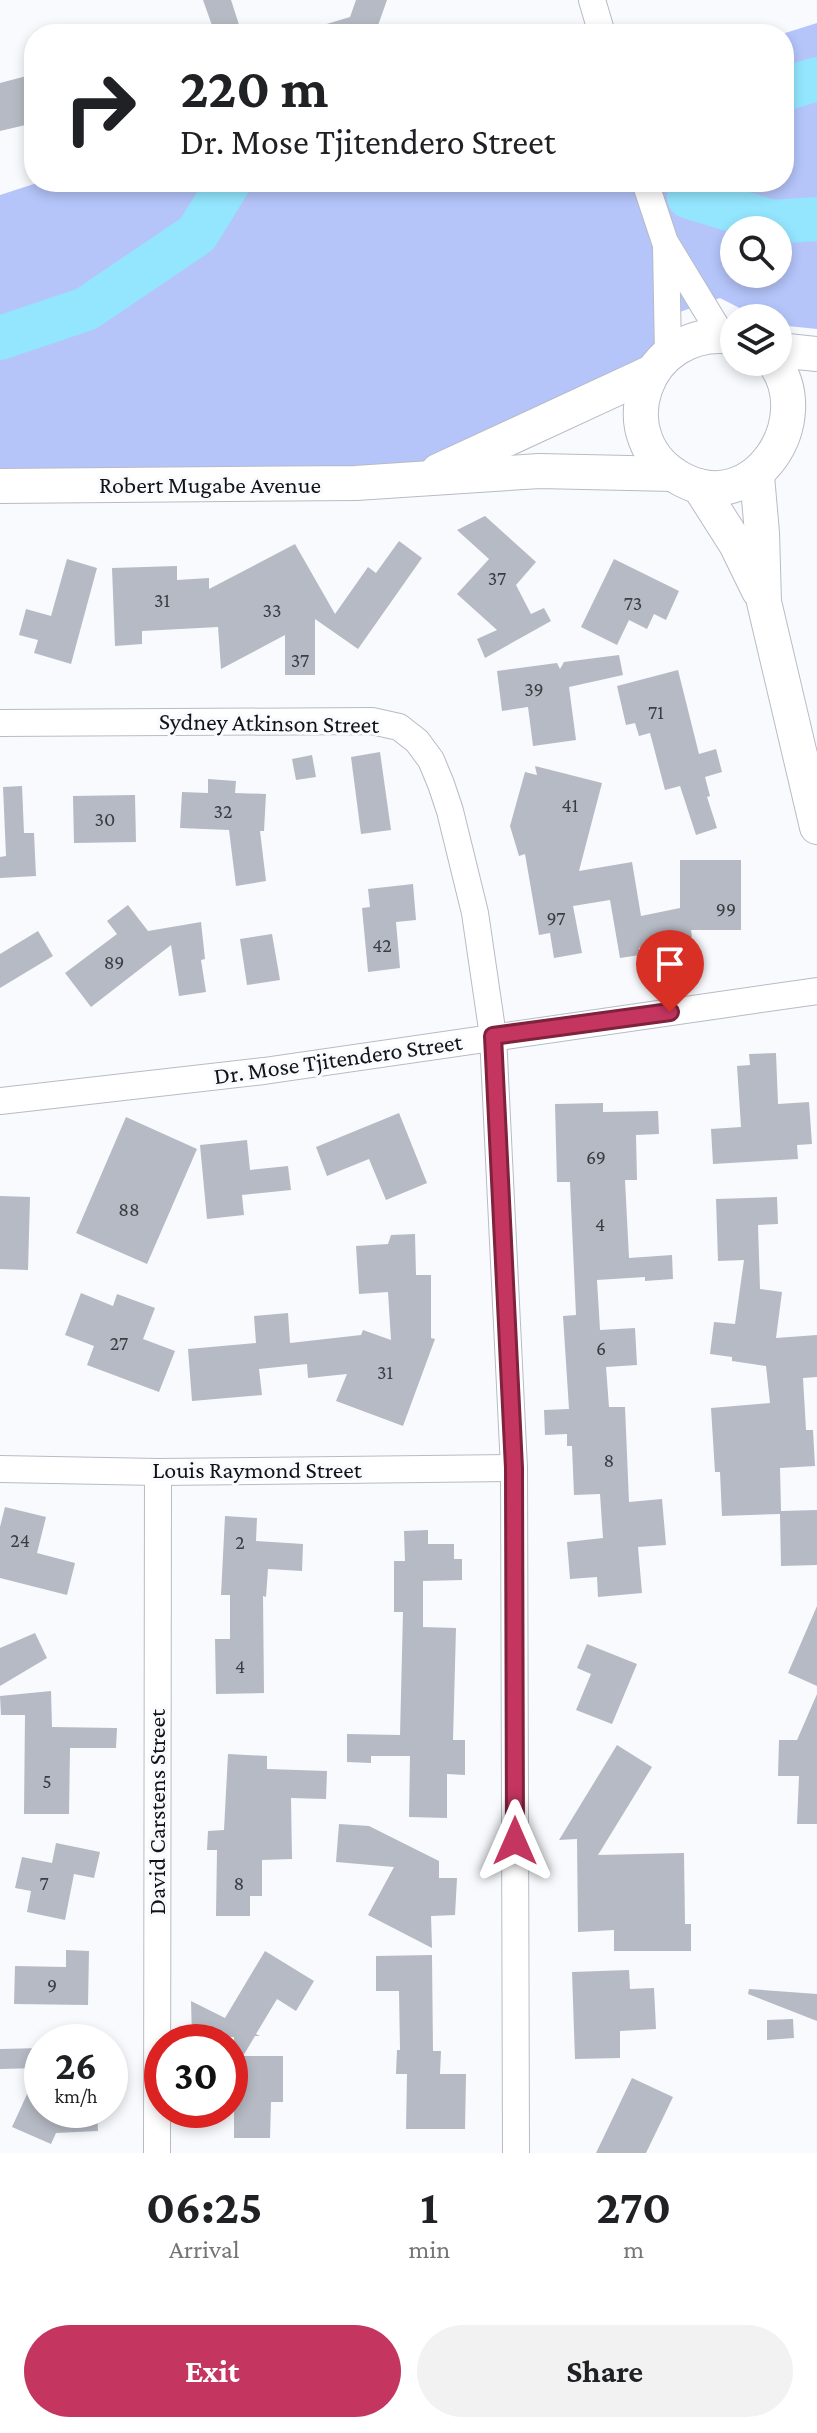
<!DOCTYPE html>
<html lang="en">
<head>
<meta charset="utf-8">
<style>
	body { margin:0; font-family:"Crimson Pro",serif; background:#f2f2f2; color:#202124; height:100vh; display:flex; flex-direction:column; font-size:30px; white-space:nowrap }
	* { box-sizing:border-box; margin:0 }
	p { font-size:26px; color:#757577 }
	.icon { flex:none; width:44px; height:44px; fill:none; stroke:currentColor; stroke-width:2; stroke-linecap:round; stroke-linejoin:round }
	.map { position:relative; height:2153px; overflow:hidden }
	.drawer { display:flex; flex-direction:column; background:#fff; flex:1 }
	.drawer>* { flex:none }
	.banner { position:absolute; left:24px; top:24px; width:770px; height:168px; border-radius:32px; box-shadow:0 4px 12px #0003; background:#fff; color:#202124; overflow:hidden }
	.buttons { position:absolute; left:720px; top:216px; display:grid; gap:16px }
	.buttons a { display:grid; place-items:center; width:72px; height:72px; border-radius:50%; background:#fff; box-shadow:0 4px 12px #0003; font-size:40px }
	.speed { position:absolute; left:24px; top:2024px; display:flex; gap:16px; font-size:40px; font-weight:700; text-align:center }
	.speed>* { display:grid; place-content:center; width:104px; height:104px; border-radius:50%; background:#fff; box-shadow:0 4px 12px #0003; line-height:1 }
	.speed small { font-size:20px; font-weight:400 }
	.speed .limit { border:12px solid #d22; background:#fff; color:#111 }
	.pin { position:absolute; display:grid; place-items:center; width:68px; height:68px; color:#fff; margin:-82px -34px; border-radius:50% 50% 50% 0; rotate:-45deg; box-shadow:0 0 8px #0007 }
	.pin .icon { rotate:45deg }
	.me { position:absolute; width:88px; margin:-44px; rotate:0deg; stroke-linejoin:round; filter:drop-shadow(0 0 6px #0008) }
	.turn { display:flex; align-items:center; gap:28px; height:168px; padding:0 24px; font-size:36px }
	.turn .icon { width:104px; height:104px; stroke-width:2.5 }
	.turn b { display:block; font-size:56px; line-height:68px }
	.eta { display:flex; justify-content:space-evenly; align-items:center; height:136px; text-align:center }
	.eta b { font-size:48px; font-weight:700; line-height:56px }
	.action { display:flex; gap:16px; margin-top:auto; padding:16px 24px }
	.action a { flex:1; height:92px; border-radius:48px; background:#c43560; color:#fff; font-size:32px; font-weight:700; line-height:92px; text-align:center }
	.action a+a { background:#f2f2f2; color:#202124 }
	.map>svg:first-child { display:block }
</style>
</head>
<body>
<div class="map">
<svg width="817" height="2153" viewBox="0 0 817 2153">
	<rect width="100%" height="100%" fill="#f8fafe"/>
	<path fill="#b5c5fa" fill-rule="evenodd" d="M817,23V329L778,325V318H759L720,298L654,321L668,353L419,479L0,486V195L40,182H784L782,34ZM734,230H778V274H734Z"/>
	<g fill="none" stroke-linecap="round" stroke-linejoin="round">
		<g stroke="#93e6fe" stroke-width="44">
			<polyline points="784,89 817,79"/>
			<polyline points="689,197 772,222 817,219"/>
			<polyline points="0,338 86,309 197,234 229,182"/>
		</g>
	</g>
	<g fill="#b6bac4">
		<polygon points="203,0 231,0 242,34 215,34"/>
		<polygon points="356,0 387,0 375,34 311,34 310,29 350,17"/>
		<polygon points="34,74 34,123 0,131 0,83"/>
		<polygon points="485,516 536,562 516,585 531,614 544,608 551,621 485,658 477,639 497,630 457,594 489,559 457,530"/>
		<polygon points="399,541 422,558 358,649 315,619 315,675 285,675 285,635 221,669 218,627 142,631 142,644 115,646 112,568 177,566 177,580 209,578 209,589 295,544 335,614 368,567 376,573"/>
		<polygon points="67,559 97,568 71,664 34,653 38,640 19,635 26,609 51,616"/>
		<polygon points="614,559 679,591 666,620 654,614 647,629 629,620 617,645 581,627"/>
		<polygon points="619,655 623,675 569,687 576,740 533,746 528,707 502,711 497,671 557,663 560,669 564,662"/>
		<polygon points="678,670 699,754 716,749 722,772 705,777 710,796 707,797 717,828 696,835 680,786 665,790 650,733 639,736 635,723 626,725 617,686"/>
		<polygon points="380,752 391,830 361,834 351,757"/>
		<polygon points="312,755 316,777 296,780 292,759"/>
		<polygon points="535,766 602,783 579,871 632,862 641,916 680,908 680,860 741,860 741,930 691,930 692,937 639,948 640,955 620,958 610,900 573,906 582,953 554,958 550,933 539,935 525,854 519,856 510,826 525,772 537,775"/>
		<polygon points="208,779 236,781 235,793 266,794 264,831 260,831 266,881 236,886 229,830 180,828 182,792 208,793"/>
		<polygon points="22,786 24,833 34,833 36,876 0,878 0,857 6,856 3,787"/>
		<polygon points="135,795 136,842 74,843 73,796"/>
		<polygon points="413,884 416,920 396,922 400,968 368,972 362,908 370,907 368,889"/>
		<polygon points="128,905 148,931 201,922 205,959 201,960 206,992 179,996 171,945 91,1007 65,973 117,934 107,921"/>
		<polygon points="38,931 53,956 0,988 0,954"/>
		<polygon points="272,934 280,980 247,985 240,939"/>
		<polygon points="776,1053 778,1104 809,1102 812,1144 797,1145 798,1159 713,1164 711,1129 741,1127 737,1066 750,1065 749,1054"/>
		<polygon points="603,1103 603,1112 658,1111 659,1134 636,1135 637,1180 625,1180 629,1258 672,1255 673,1279 645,1281 645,1277 597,1280 600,1330 635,1328 637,1365 606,1367 609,1407 625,1407 629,1502 662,1499 666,1545 638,1547 642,1593 598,1597 597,1577 570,1579 567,1542 603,1538 600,1494 574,1495 572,1446 567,1446 567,1434 545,1435 544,1410 569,1409 563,1316 576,1315 570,1182 557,1182 555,1104"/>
		<polygon points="399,1113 427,1183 386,1200 369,1159 327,1176 316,1147"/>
		<polygon points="126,1117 197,1149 147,1264 76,1233"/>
		<polygon points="247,1140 250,1170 288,1166 291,1190 242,1195 244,1215 207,1219 200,1145"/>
		<polygon points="0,1196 30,1197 28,1270 0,1269"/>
		<polygon points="777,1197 778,1224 758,1225 760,1289 782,1292 776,1338 817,1335 817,1377 803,1378 806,1430 813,1430 815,1466 780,1468 781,1511 817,1510 817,1565 781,1566 780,1514 722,1516 720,1472 715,1472 711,1408 770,1403 766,1366 732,1361 732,1357 710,1354 714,1322 735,1324 744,1260 718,1261 716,1199"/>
		<polygon points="415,1234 416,1275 431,1275 431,1338 435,1339 403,1426 336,1401 347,1374 308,1378 307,1364 259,1369 262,1395 192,1401 188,1349 256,1343 254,1316 288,1313 290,1343 361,1335 363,1330 391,1340 388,1292 359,1294 356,1246 388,1244 391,1235"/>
		<polygon points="81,1293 113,1306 117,1294 155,1308 143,1339 175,1351 159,1392 87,1365 94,1346 65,1335"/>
		<polygon points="5,1507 46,1517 37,1553 75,1563 67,1595 0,1578 0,1527"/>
		<polygon points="225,1516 257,1518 256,1541 303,1544 302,1571 268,1569 266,1597 263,1596 264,1693 216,1694 215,1639 230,1639 230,1595 221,1595"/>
		<polygon points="428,1530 428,1544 454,1544 454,1559 462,1559 462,1580 423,1581 423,1627 456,1628 453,1740 465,1740 465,1775 447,1774 447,1818 409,1817 410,1756 371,1756 371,1763 347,1762 347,1734 400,1735 403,1612 394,1612 394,1561 405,1561 404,1531"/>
		<polygon points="817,1606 817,1686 788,1673"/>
		<polygon points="35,1633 47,1658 0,1686 0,1648"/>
		<polygon points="587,1644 637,1664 612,1724 576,1710 591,1674 577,1668"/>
		<polygon points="51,1691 52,1727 117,1728 116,1748 70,1748 69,1814 24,1814 25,1715 1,1715 0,1696"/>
		<polygon points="817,1694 817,1824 797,1824 799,1776 778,1776 779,1740 797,1740"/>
		<polygon points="617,1745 652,1767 598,1855 684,1853 685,1924 691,1924 691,1951 614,1951 614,1930 578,1932 577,1839 559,1840"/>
		<polygon points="228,1754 267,1756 267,1769 327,1771 326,1799 291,1798 292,1859 262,1860 262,1896 250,1896 250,1916 216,1916 217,1850 207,1850 208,1831 224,1830"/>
		<polygon points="339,1824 369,1826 439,1861 439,1878 457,1878 455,1915 431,1916 432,1948 368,1915 394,1867 336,1862"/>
		<polygon points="56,1843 100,1852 94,1878 74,1874 65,1920 27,1912 31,1891 15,1888 22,1857 52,1863"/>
		<polygon points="66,1950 89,1951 88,2005 14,2004 15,1966 66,1967"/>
		<polygon points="265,1951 314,1981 296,2011 277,1999 256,2034 260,2036 255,2036 243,2056 283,2056 283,2102 271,2102 270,2138 234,2138 234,2037 192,2038 191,2001 225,2018"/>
		<polygon points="432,1955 433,2051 441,2051 440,2074 466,2074 465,2129 406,2129 407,2074 396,2074 397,2050 400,2050 399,1991 376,1991 376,1956"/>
		<polygon points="629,1970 630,1989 654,1988 656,2029 620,2031 620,2058 575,2059 572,1972"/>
		<polygon points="749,1989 817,1994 817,2021 748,1994"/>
		<polygon points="793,2019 794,2038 767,2040 767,2020"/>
		<polygon points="42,2048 42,2110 97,2110 98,2131 56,2133 51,2144 12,2127 39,2068 0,2069 0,2049"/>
		<polygon points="632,2078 673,2097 646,2153 596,2153"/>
	</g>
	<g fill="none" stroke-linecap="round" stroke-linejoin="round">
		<g stroke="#b7bbc4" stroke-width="28">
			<g id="minor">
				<polyline points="592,0 602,34"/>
				<polyline points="645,182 665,242 722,336"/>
				<polyline points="666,245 668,353"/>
				<polyline points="0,723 372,721 399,727 417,741 431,760 441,784 450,811 475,913 493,1036 514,1468 516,2153"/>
				<polyline points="0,1101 264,1071 817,991"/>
				<polyline points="0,1469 158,1472 514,1468"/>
				<polyline points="157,2153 158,1472"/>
			</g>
		</g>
		<g stroke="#b7bbc4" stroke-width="36">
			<g id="major">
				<path d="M734,337C643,324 605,440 683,480C755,517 817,420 774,362"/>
				<polyline points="778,350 817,354"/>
				<polyline points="438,471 652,372"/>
				<polyline points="757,476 762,533 764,602 817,827"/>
				<polyline points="0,486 356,483 539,471 673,474"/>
				<polyline points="699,486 736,544 759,591"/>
			</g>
		</g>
		<use href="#minor" stroke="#fff" stroke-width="26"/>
		<use href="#major" stroke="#fff" stroke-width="34"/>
	</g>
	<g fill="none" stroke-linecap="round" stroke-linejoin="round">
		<g stroke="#7f223e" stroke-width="20">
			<polyline id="route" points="515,1841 514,1468 493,1036 670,1012"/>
		</g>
		<use href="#route" stroke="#c43560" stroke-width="14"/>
	</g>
	<g text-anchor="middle" stroke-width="6" stroke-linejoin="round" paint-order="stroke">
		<g font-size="20" fill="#3a3d42">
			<text x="497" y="585">37</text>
			<text x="162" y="607">31</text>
			<text x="633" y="610">73</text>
			<text x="272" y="617">33</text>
			<text x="300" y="667">37</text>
			<text x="534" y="696">39</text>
			<text x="656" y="719">71</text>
			<text x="570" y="812">41</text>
			<text x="223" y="818">32</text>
			<text x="105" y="826">30</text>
			<text x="726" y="916">99</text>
			<text x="556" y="925">97</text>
			<text x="382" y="952">42</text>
			<text x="114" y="969">89</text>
			<text x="596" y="1164">69</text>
			<text x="129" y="1216">88</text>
			<text x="600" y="1231">4</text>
			<text x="119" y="1350">27</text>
			<text x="601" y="1355">6</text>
			<text x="385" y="1379">31</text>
			<text x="609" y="1467">8</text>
			<text x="20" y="1547">24</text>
			<text x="240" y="1549">2</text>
			<text x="240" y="1673">4</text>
			<text x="47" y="1788">5</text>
			<text x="44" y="1890">7</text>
			<text x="239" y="1890">8</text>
			<text x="52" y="1992">9</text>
		</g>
		<g font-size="24" fill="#111316" stroke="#f8fafe">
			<text x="210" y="493">Robert Mugabe Avenue</text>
			<text transform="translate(269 723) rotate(1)" y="8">Sydney Atkinson Street</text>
			<text transform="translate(338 1059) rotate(-8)" y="8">Dr. Mose Tjitendero Street</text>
			<text x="257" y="1478">Louis Raymond Street</text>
			<text transform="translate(157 1812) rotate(-90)" y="8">David Carstens Street</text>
		</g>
	</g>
</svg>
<div class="buttons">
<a><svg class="icon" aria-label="search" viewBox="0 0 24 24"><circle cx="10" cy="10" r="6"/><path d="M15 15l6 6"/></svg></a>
<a><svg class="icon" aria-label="layers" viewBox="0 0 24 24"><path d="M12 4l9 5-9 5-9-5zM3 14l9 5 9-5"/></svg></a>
</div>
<div class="speed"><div>26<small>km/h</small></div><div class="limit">30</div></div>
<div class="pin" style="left:670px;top:1012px;background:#d93025"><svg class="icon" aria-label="arrive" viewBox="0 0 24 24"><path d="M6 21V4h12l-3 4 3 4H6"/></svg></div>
<svg class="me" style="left:515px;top:1841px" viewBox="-20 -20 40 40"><path d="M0-17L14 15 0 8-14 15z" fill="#c43560" stroke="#fff" stroke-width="4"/></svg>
<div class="banner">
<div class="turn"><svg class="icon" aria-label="right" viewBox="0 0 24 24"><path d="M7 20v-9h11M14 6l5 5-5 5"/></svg><div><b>220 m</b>Dr. Mose Tjitendero Street</div></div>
</div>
</div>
<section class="drawer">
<div class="eta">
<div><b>06:25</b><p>Arrival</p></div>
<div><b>1</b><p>min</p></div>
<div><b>270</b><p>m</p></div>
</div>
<div class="action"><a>Exit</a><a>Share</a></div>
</section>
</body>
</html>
